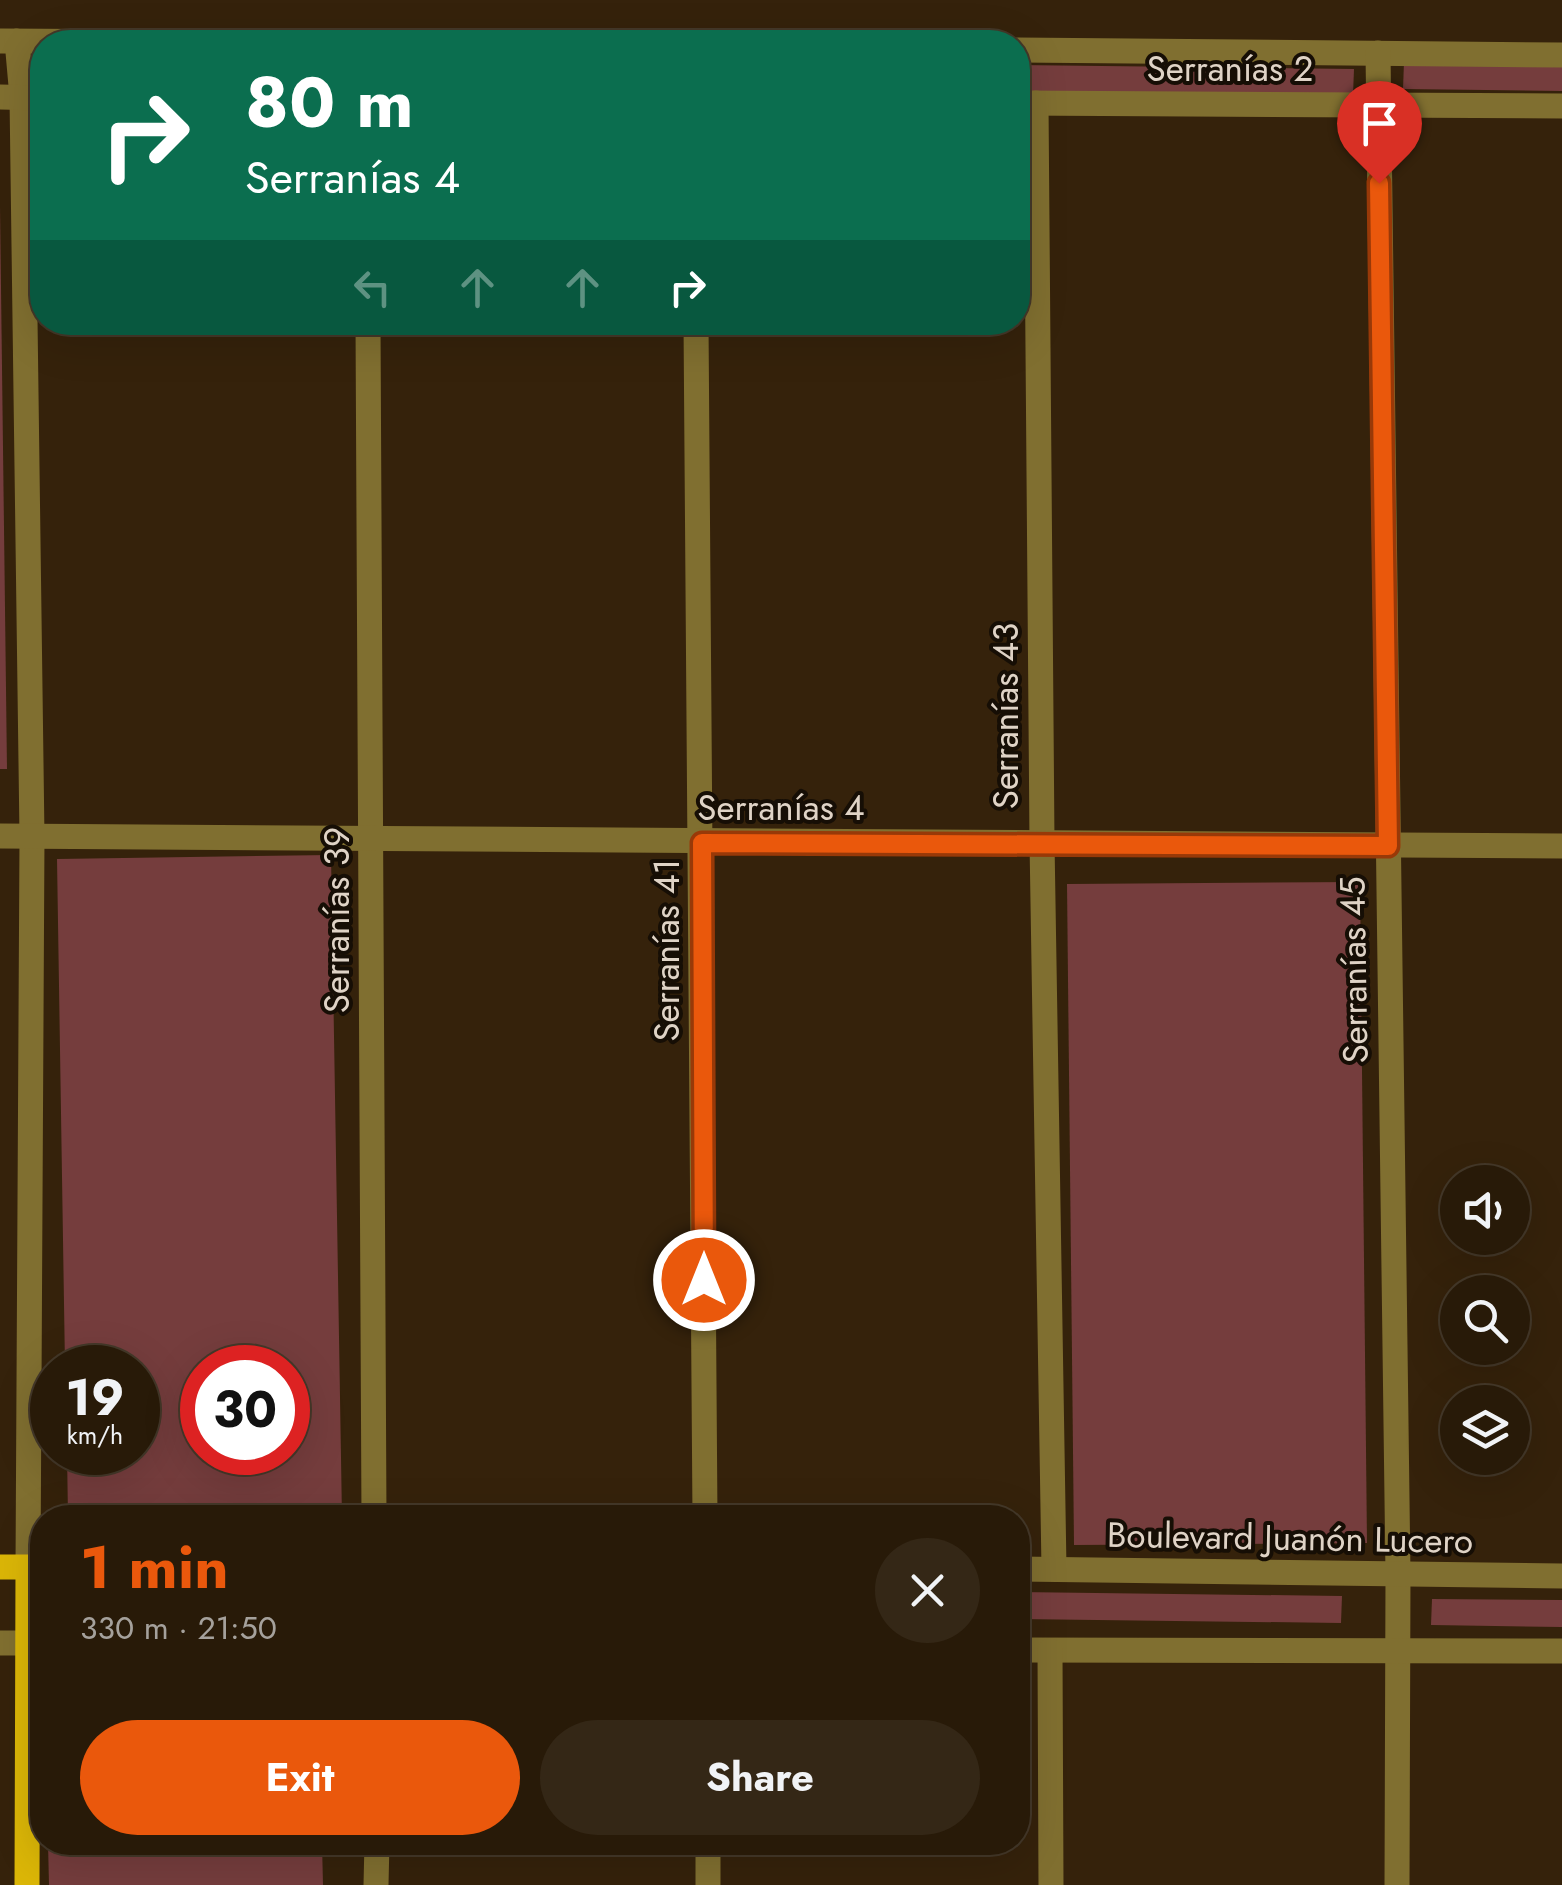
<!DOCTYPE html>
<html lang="en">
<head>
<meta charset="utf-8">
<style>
	body { margin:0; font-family:Jost,sans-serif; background:#342716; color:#f1f3f6; height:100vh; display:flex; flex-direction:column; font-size:38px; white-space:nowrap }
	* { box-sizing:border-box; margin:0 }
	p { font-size:32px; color:#a5a19c }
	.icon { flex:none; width:55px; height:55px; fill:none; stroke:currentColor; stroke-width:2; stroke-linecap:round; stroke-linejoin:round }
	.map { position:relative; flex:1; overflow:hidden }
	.side { position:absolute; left:30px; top:1505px; width:1000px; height:350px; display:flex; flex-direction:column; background:#281a08; border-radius:40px; box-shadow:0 10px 40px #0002,0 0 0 2px #443829 }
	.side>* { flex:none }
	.banner { position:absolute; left:30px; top:30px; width:1000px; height:305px; border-radius:40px; box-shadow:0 10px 40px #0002,0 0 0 2px #443829; background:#0b6e4f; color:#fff; overflow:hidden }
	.tools { position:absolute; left:1440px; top:1165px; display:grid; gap:20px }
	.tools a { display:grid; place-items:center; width:90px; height:90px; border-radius:50%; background:#281a08; box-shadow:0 10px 40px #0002,0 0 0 2px #443829; font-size:50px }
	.speed { position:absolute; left:30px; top:1345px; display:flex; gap:20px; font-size:50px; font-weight:700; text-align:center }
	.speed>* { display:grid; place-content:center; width:130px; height:130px; border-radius:50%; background:#281a08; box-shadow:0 10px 40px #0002,0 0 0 2px #443829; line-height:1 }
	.speed small { font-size:25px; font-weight:400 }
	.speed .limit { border:15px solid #d22; background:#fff; color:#111 }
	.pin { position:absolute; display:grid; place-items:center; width:85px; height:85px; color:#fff; margin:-102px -42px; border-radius:50% 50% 50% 0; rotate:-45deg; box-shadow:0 0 10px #0007 }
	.pin .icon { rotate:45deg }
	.me { position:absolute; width:110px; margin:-55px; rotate:0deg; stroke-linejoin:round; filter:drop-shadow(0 0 8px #0008) }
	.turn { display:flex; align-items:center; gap:35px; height:210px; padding:0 50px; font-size:45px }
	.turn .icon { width:130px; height:130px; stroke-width:2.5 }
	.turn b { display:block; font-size:70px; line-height:85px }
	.lanes { display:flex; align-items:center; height:95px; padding:0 50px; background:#0003; justify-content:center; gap:50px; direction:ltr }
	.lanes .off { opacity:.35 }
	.round { display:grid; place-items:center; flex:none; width:105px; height:105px; border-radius:52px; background:#342716 }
	.head { display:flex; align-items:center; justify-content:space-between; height:170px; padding:0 50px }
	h1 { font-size:60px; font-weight:700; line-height:75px; color:#ea580c }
	.button { display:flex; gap:20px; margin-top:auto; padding:20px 50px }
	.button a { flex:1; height:115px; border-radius:60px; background:#ea580c; color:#fff; font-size:40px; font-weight:700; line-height:115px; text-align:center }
	.button a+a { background:#342716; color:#f1f3f6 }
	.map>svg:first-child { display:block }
</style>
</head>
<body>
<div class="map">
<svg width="1562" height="1885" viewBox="0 0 1562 1885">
	<rect width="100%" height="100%" fill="#35220b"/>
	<g fill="#753d3d" fill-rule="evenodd">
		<polygon points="1404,62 1562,64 1562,91 1403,89"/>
		<polygon points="1018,65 1354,69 1353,95 1018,92"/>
		<polygon points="0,206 7,769 0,769"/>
		<path d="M331,855L342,1517H68L67,1453L138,1452V1368L65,1367L57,859ZM202,1368H288V1452H202Z"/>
		<polygon points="1360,882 1367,1543 1074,1545 1067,884"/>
		<polygon points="1018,1592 1342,1596 1341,1623 1018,1619"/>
		<polygon points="1432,1599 1562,1600 1562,1627 1431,1625"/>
		<polygon points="48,1843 322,1843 323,1885 49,1885"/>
	</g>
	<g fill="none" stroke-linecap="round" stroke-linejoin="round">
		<g stroke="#806f30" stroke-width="25">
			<polyline points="1,41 166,42"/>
			<polyline points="17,41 22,97 32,837 28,1567 42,1567"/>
			<polyline points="1018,50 1562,55"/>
			<polyline points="1378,53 1398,1575 1397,1885"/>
			<polyline points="0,97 42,98"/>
			<polyline points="1018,103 1562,106"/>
			<polyline points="1036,103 1042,842 1054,1569"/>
			<polyline points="368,322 374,1518"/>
			<polyline points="696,322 705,1518"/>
			<polyline points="0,836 1562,846"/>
			<polyline points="1018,1569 1562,1576"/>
			<polyline points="0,1643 42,1643"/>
			<polyline points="1018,1650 1562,1651"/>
			<polyline points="1050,1651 1051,1885"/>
			<polyline points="376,1885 377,1842"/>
			<polyline points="708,1885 708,1842"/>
		</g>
		<polyline stroke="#dbb607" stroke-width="25" points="0,1567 28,1567 27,1885"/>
	</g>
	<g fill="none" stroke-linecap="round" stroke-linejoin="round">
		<g stroke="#983908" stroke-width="25">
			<polyline id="route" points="704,1280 702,843 1388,846 1379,183"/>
		</g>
		<use href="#route" stroke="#ea580c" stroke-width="18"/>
	</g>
	<g text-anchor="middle" stroke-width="8" stroke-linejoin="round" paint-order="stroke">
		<g font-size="35" fill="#dfd3c6" stroke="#160e05">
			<text x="1230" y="81">Serranías 2</text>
			<text transform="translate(1006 716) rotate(-90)" y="12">Serranías 43</text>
			<text x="781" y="820">Serranías 4</text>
			<text transform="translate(337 920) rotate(-90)" y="12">Serranías 39</text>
			<text transform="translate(667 950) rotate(-90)" y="12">Serranías 41</text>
			<text transform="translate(1354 970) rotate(-91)" y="12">Serranías 45</text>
			<text transform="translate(1290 1538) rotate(1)" y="12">Boulevard Juanón Lucero</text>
		</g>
	</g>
</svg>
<div class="tools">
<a><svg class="icon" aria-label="sound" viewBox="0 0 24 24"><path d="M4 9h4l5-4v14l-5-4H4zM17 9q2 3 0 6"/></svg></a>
<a><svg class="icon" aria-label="search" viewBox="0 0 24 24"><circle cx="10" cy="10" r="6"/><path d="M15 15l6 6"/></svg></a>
<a><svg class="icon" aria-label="layers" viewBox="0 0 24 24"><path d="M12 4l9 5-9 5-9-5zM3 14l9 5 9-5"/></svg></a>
</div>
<div class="speed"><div>19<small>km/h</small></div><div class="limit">30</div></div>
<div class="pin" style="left:1379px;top:183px;background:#d93025"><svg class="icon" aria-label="arrive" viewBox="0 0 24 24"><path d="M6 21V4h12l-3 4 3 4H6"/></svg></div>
<svg class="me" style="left:704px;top:1280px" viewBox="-20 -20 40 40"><circle r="17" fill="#ea580c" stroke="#fff" stroke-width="3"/><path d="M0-11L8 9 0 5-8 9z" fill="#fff"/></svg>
<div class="banner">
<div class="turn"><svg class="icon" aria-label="right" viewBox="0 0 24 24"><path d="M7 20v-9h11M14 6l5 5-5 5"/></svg><div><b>80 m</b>Serranías 4</div></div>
<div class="lanes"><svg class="icon off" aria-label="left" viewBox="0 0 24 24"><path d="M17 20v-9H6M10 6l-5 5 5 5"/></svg><svg class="icon off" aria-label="ahead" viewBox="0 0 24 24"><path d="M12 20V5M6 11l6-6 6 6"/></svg><svg class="icon off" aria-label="ahead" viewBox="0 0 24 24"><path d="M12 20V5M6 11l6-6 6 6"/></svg><svg class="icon" aria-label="right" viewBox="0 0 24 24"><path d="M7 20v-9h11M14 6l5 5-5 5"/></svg></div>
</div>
<section class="side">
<div class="head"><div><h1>1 min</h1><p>330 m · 21:50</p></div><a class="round"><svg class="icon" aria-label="close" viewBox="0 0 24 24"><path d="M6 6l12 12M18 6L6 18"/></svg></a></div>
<div class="button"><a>Exit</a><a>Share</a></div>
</section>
</div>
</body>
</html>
